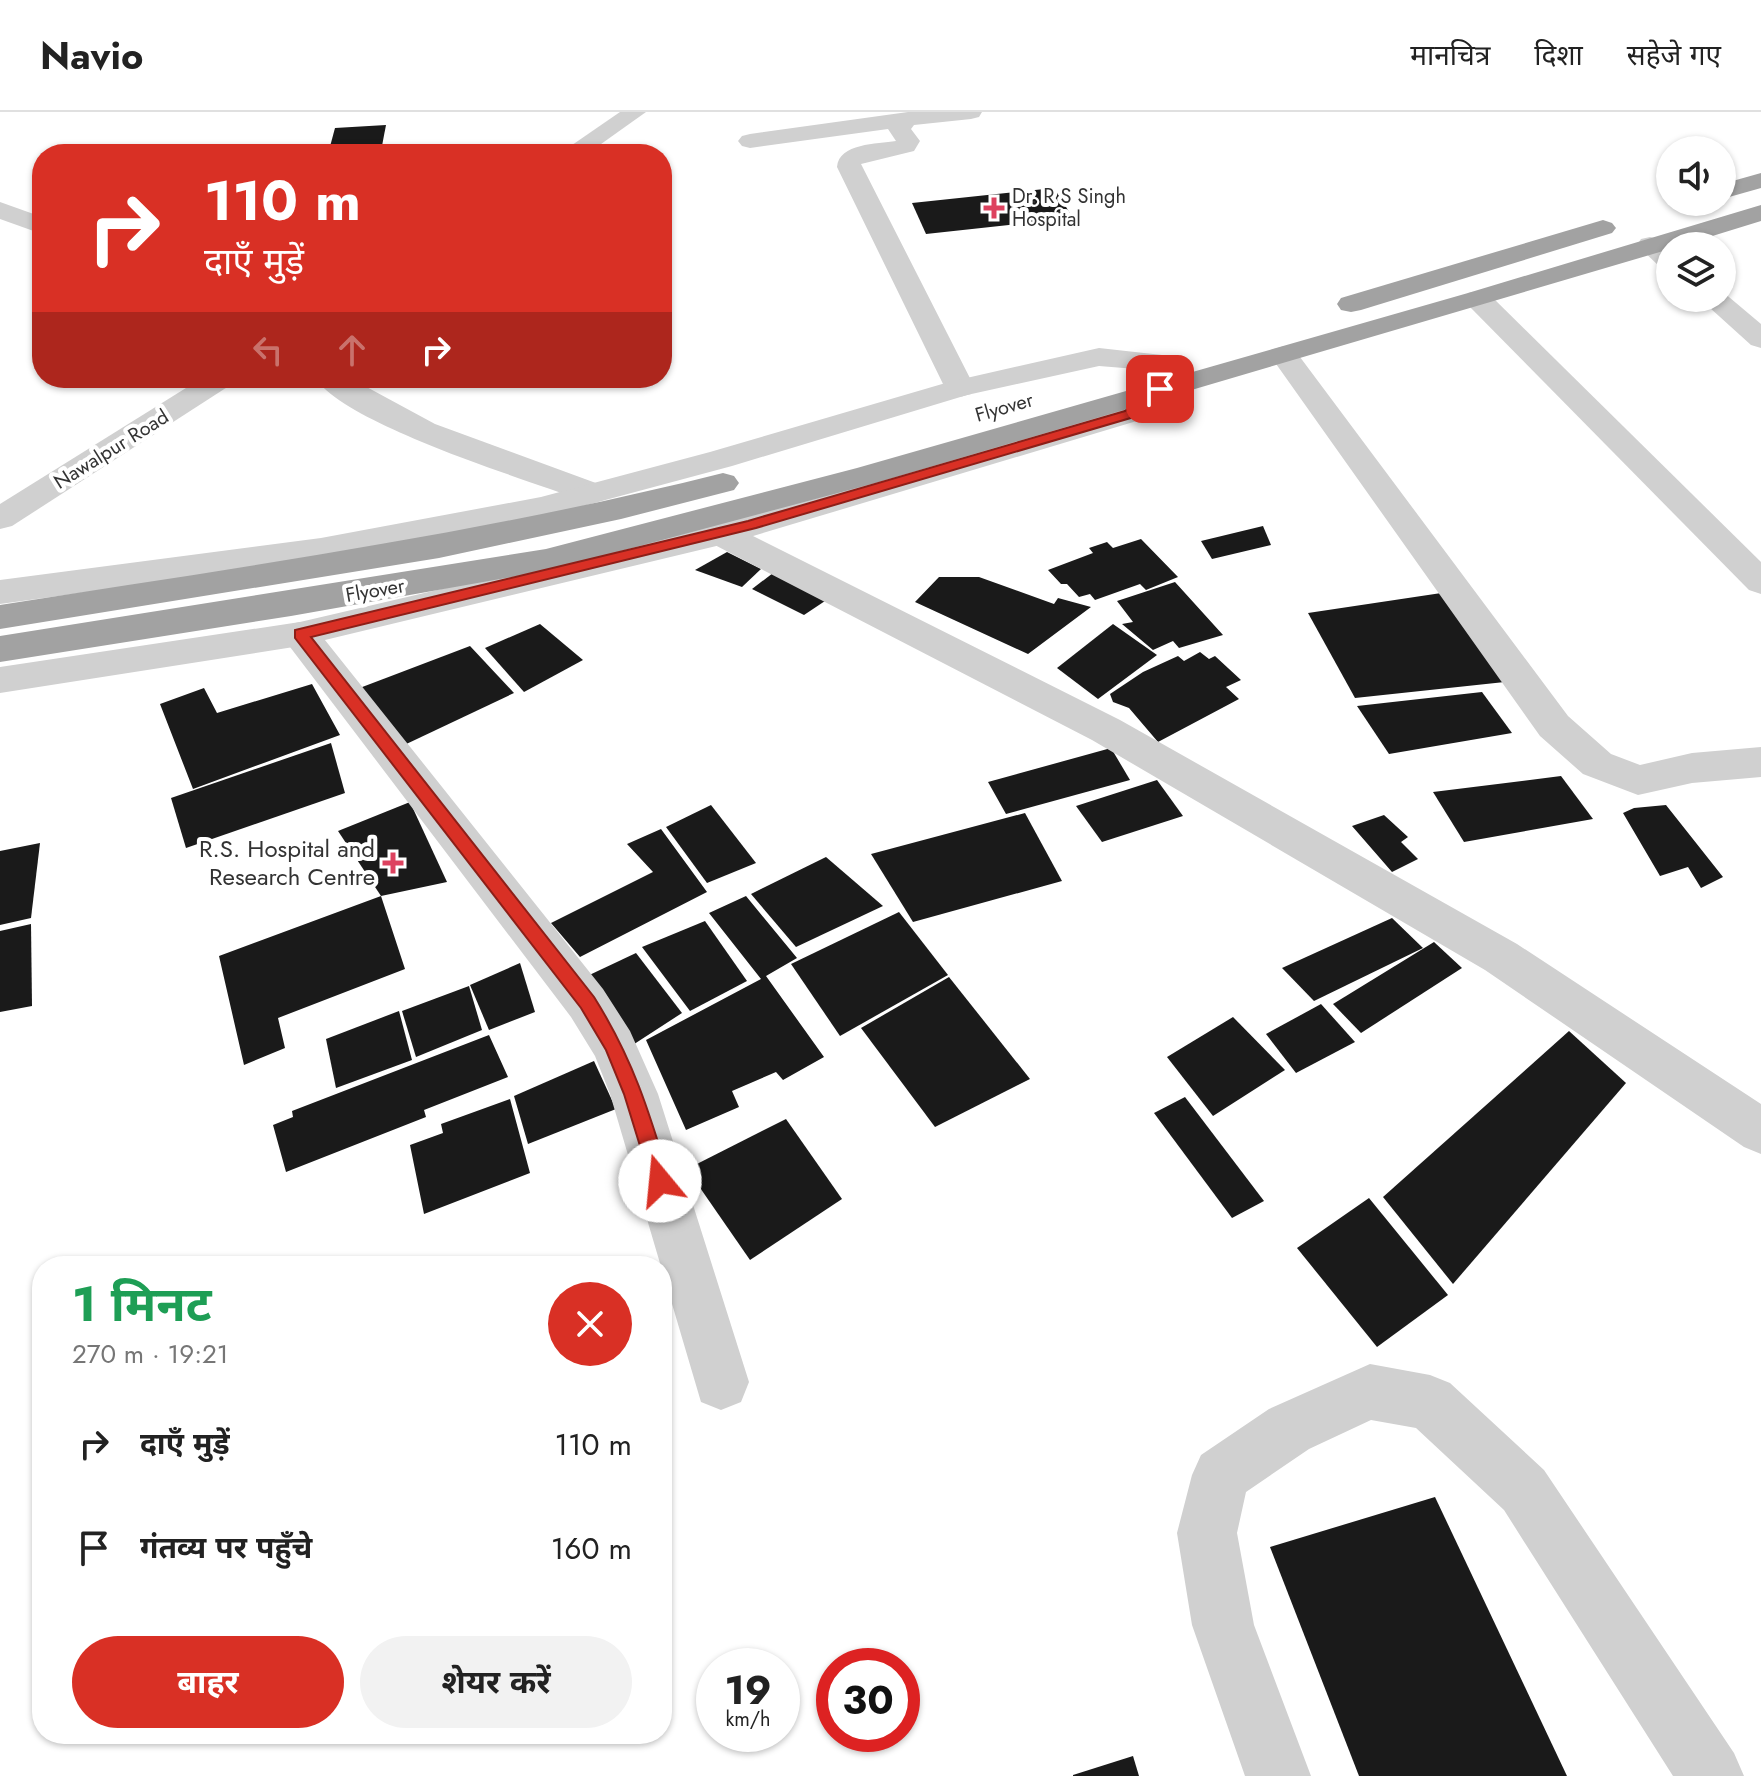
<!DOCTYPE html>
<html lang="hi">
<head>
<meta charset="utf-8">
<style>
	body { margin:0; font-family:Jost,"Noto Sans Devanagari",sans-serif; background:#f2f2f2; color:#222; height:100vh; display:flex; flex-direction:column; font-size:30px; white-space:nowrap }
	* { box-sizing:border-box; margin:0 }
	p { font-size:26px; color:#767676 }
	.icon { flex:none; width:44px; height:44px; fill:none; stroke:currentColor; stroke-width:2; stroke-linecap:round; stroke-linejoin:round }
	.map { position:relative; flex:1; overflow:hidden }
	.details { position:absolute; left:32px; top:1144px; width:640px; height:488px; display:flex; flex-direction:column; background:#fff; border-radius:32px; box-shadow:0 2px 6px #0004 }
	.details>* { flex:none }
	.hud { position:absolute; left:32px; top:32px; width:640px; height:244px; border-radius:32px; box-shadow:0 2px 6px #0004; background:#d93025; color:#fff; overflow:hidden }
	.controls { position:absolute; left:1656px; top:24px; display:grid; gap:16px }
	.controls a { display:grid; place-items:center; width:80px; height:80px; border-radius:50%; background:#fff; box-shadow:0 2px 6px #0004; font-size:40px }
	.speed { position:absolute; left:696px; top:1536px; display:flex; gap:16px; font-size:40px; font-weight:700; text-align:center }
	.speed>* { display:grid; place-content:center; width:104px; height:104px; border-radius:50%; background:#fff; box-shadow:0 2px 6px #0004; line-height:1 }
	.speed small { font-size:20px; font-weight:400 }
	.speed .limit { border:12px solid #d22; background:#fff; color:#111 }
	.pin { position:absolute; display:grid; place-items:center; width:68px; height:68px; color:#fff; margin:-34px; border-radius:16px; box-shadow:0 4px 12px #0006 }
	.me { position:absolute; width:88px; margin:-44px; rotate:343deg; stroke-linejoin:round; filter:drop-shadow(0 0 6px #0008) }
	.turn { display:flex; align-items:center; gap:28px; height:168px; padding:0 40px; font-size:36px }
	.turn .icon { width:104px; height:104px; stroke-width:2.5 }
	.turn b { display:block; font-size:56px; line-height:68px }
	.lanes { display:flex; align-items:center; height:76px; padding:0 40px; background:#0003; justify-content:center; gap:40px; direction:ltr }
	.lanes .off { opacity:.35 }
	.round { display:grid; place-items:center; flex:none; width:84px; height:84px; border-radius:42px; background:#f2f2f2 }
	.head { display:flex; align-items:center; justify-content:space-between; height:136px; padding:0 40px }
	h1 { font-size:48px; font-weight:700; line-height:60px; color:#1e9e55 }
	.button { display:flex; gap:16px; margin-top:auto; padding:16px 40px }
	.button a { flex:1; height:92px; border-radius:48px; background:#d93025; color:#fff; font-size:32px; font-weight:700; line-height:92px; text-align:center }
	.button a+a { background:#f2f2f2; color:#222 }
	ul { padding:0; list-style:none }
	li { display:flex; align-items:center; gap:24px; height:104px; padding:0 40px }
	li div { flex:1 }
	li b { display:block; font-size:30px }
	li em { font-style:normal }
	header { display:flex; align-items:center; gap:48px; box-sizing:border-box; height:112px; padding:0 40px; background:#fff; border-bottom:2px solid #e0e0e0 }
	header strong { font-size:38px }
	nav { display:flex; gap:44px; margin-inline-start:auto; font-size:28px }
	.map>svg:first-child { display:block }
</style>
</head>
<body>
<header>
<strong>Navio</strong>
<nav><a>मानचित्र</a><a>दिशा</a><a>सहेजे गए</a></nav>
</header>
<div class="map">
<svg width="1761" height="1664" viewBox="0 0 1761 1664">
	<rect width="100%" height="100%" fill="#fff"/>
	<g fill="#1a1a1a">
		<polygon points="386,13 381,39 328,42 335,16"/>
		<polygon points="1054,76 1073,106 926,122 912,91"/>
		<polygon points="1263,414 1271,433 1212,447 1201,429"/>
		<polygon points="1141,427 1178,465 1146,478 1140,472 1095,488 1090,482 1079,485 1067,472 1061,472 1048,458 1093,441 1089,436 1107,430 1113,436"/>
		<polygon points="727,440 761,457 742,475 695,458"/>
		<polygon points="773,461 825,489 804,503 752,477"/>
		<polygon points="939,465 979,465 1054,492 1058,486 1091,495 1028,542 915,490"/>
		<polygon points="1175,470 1223,523 1179,536 1173,529 1153,538 1122,512 1133,510 1117,489"/>
		<polygon points="1448,480 1514,569 1355,586 1308,501"/>
		<polygon points="540,512 583,548 524,580 485,536"/>
		<polygon points="1113,512 1157,543 1098,587 1057,556"/>
		<polygon points="470,534 514,581 400,635 357,577"/>
		<polygon points="1200,540 1209,547 1215,544 1241,568 1226,575 1239,587 1158,630 1129,596 1113,590 1110,582 1143,560 1178,544 1184,549"/>
		<polygon points="312,572 340,623 193,677 160,592 204,576 217,601"/>
		<polygon points="1482,580 1512,621 1389,642 1357,594"/>
		<polygon points="331,631 345,681 186,736 171,686"/>
		<polygon points="1111,636 1130,668 1006,702 988,670"/>
		<polygon points="1561,664 1593,707 1464,730 1433,680"/>
		<polygon points="1157,668 1183,704 1102,730 1076,694"/>
		<polygon points="410,690 447,770 381,784 338,719"/>
		<polygon points="711,693 756,751 707,771 666,715"/>
		<polygon points="1666,693 1723,765 1701,776 1688,755 1660,764 1623,701 1634,696"/>
		<polygon points="1025,701 1062,769 913,810 871,742"/>
		<polygon points="1384,703 1408,725 1401,730 1418,747 1392,760 1352,714"/>
		<polygon points="661,717 707,780 580,845 551,811 653,760 627,732"/>
		<polygon points="40,731 31,806 0,813 0,739"/>
		<polygon points="826,745 883,794 796,835 751,782"/>
		<polygon points="381,784 405,857 278,906 285,936 244,953 219,844"/>
		<polygon points="746,784 797,846 766,864 824,945 783,968 776,960 732,979 739,995 686,1018 646,928 761,867 709,801"/>
		<polygon points="899,800 948,863 840,924 791,852"/>
		<polygon points="1392,806 1423,836 1314,889 1282,856"/>
		<polygon points="705,809 747,869 690,899 642,835"/>
		<polygon points="31,812 32,894 0,900 0,819"/>
		<polygon points="1434,830 1462,856 1361,921 1333,892"/>
		<polygon points="636,841 682,901 625,938 583,866"/>
		<polygon points="520,851 535,900 489,918 470,873"/>
		<polygon points="949,865 1030,967 935,1015 861,916"/>
		<polygon points="469,874 482,918 416,945 402,899"/>
		<polygon points="1321,892 1355,930 1296,961 1266,922"/>
		<polygon points="399,899 412,948 336,976 326,927"/>
		<polygon points="1233,905 1285,958 1213,1004 1167,945"/>
		<polygon points="1569,919 1626,971 1453,1172 1383,1085"/>
		<polygon points="489,923 508,965 424,998 426,1005 286,1060 273,1013 293,1005 292,999"/>
		<polygon points="594,949 616,997 528,1032 514,984"/>
		<polygon points="1185,985 1264,1089 1232,1106 1154,1001"/>
		<polygon points="510,987 530,1061 424,1102 410,1033 443,1021 441,1012"/>
		<polygon points="786,1007 842,1087 750,1148 687,1057"/>
		<polygon points="1369,1086 1448,1183 1377,1235 1297,1136"/>
		<polygon points="1435,1385 1567,1664 1359,1664 1270,1435"/>
		<polygon points="1133,1644 1139,1664 1073,1664 1073,1663"/>
	</g>
	<g fill="none" stroke-linecap="round" stroke-linejoin="round">
		<g fill="#d0d0d0" fill-rule="evenodd">
			<path d="M908,0H982L979,5L971,7L914,13L911,17L920,29L914,39L861,52L975,276L971,282L960,285L949,282L945,276L837,55C839,31 877,32 896,29L888,17L750,36L742,34L738,29L742,24L750,22Z"/>
			<polygon points="0,90 42,105 42,122 0,107"/>
			<polygon points="1650,125 1659,127 1670,136 1670,158 1661,156 1637,133 1641,127"/>
			<polygon points="1478,179 1488,181 1761,450 1761,482 1749,478 1468,193 1464,187 1468,181"/>
			<polygon points="1723,180 1761,212 1761,236 1751,233 1699,186 1722,186"/>
			<polygon points="1284,234 1294,237 1568,604 1611,642 1640,653 1692,641 1761,635 1761,665 1692,671 1638,683 1583,662 1540,624 1274,249 1270,243 1274,237"/>
			<path d="M315,266H350L435,312L604,374L609,381L604,388L593,391L582,388C524,367 347,313 315,266Z"/>
			<polygon points="721,411 733,414 1120,608 1517,832 1761,992 1761,1042 1744,1035 1485,858 1092,628 709,430 704,422 709,414"/>
			<polygon points="300,510 313,513 603,877 630,919 658,982 749,1270 741,1290 721,1298 701,1290 610,982 595,944 571,905 287,531 282,522 287,513"/>
			<polygon points="1370,1252 1430,1263 1450,1271 1544,1358 1734,1641 1744,1664 1673,1664 1504,1398 1416,1316 1371,1308 1309,1337 1246,1380 1237,1421 1254,1513 1311,1664 1245,1664 1192,1513 1177,1421 1192,1363 1201,1343 1269,1297"/>
		</g>
		<g fill="#d0d0d0" fill-rule="evenodd">
			<polygon points="620,0 646,0 587,42 559,42"/>
			<polygon points="1099,236 1171,244 1176,250 1171,256 1161,259 1099,254 967,283 732,354 542,405 321,448 0,492 0,468 321,426 541,385 710,340 949,270"/>
			<polygon points="202,266 237,266 232,272 12,414 0,417 0,392"/>
			<polygon points="1160,268 1171,271 1175,277 1140,308 733,430 300,534 0,581 0,555 300,510 716,413 1118,296 1149,271"/>
		</g>
		<g fill="#a2a2a2" fill-rule="evenodd">
			<polygon points="1761,61 1761,76 1722,87 1722,72"/>
			<polygon points="1761,93 1761,109 1680,134 1670,134 1670,137 879,370 546,459 291,504 0,550 0,524 546,437 857,356 1468,181"/>
			<polygon points="1603,108 1612,111 1616,116 1612,121 1361,198 1351,200 1341,198 1337,192 1341,186"/>
			<path d="M723,361L734,364L739,371L734,378L621,407L439,446L0,517V493C242,455 485,421 723,361Z"/>
		</g>
	</g>
	<path fill="#d93025" stroke="#8d1f18" stroke-width="2" d="M1160,273L1166,277L1165,279L1134,305L756,416L311,525L594,885C633,947 649,999 670,1069L667,1076L660,1078L653,1076L624,982L606,938L581,896L295,526V518L748,409L1125,299Z"/>
	<g fill="#dd425f" stroke="#fff" stroke-width="3">
		<path d="M990 84h8v8h8v8h-8v8h-8v-8h-8v-8h8z"/>
		<path d="M389 739h8v8h8v8h-8v8h-8v-8h-8v-8h8z"/>
	</g>
	<g text-anchor="middle" stroke-width="8" stroke-linejoin="round" paint-order="stroke">
		<g font-size="20" fill="#333" stroke="#fff" text-anchor="start">
			<text x="1012" y="91">Dr. R S Singh<tspan x="1012" dy="23">Hospital</tspan></text>
		</g>
		<g font-size="20" fill="#333" stroke="#fff">
			<text transform="translate(1004 295) rotate(-16)" y="7">Flyover</text>
			<text transform="translate(111 337) rotate(-32)" y="7">Nawalpur Road</text>
			<text transform="translate(375 478) rotate(-10)" y="7">Flyover</text>
		</g>
		<g font-size="24" fill="#333" stroke="#fff" text-anchor="end">
			<text x="375" y="745">R.S. Hospital and<tspan x="375" dy="28">Research Centre</tspan></text>
		</g>
	</g>
</svg>
<div class="controls">
<a><svg class="icon" aria-label="sound" viewBox="0 0 24 24"><path d="M4 9h4l5-4v14l-5-4H4zM17 9q2 3 0 6"/></svg></a>
<a><svg class="icon" aria-label="layers" viewBox="0 0 24 24"><path d="M12 4l9 5-9 5-9-5zM3 14l9 5 9-5"/></svg></a>
</div>
<div class="speed"><div>19<small>km/h</small></div><div class="limit">30</div></div>
<div class="pin" style="left:1160px;top:277px;background:#d93025"><svg class="icon" aria-label="arrive" viewBox="0 0 24 24"><path d="M6 21V4h12l-3 4 3 4H6"/></svg></div>
<svg class="me" style="left:660px;top:1069px" viewBox="-20 -20 40 40"><circle r="19" fill="#fff"/><path d="M0-13L10 11 0 6-10 11z" fill="#d93025"/></svg>
<div class="hud">
<div class="turn"><svg class="icon" aria-label="right" viewBox="0 0 24 24"><path d="M7 20v-9h11M14 6l5 5-5 5"/></svg><div><b>110 m</b>दाएँ मुड़ें</div></div>
<div class="lanes"><svg class="icon off" aria-label="left" viewBox="0 0 24 24"><path d="M17 20v-9H6M10 6l-5 5 5 5"/></svg><svg class="icon off" aria-label="ahead" viewBox="0 0 24 24"><path d="M12 20V5M6 11l6-6 6 6"/></svg><svg class="icon" aria-label="right" viewBox="0 0 24 24"><path d="M7 20v-9h11M14 6l5 5-5 5"/></svg></div>
</div>
<section class="details">
<div class="head"><div><h1>1 मिनट</h1><p>270 m · 19:21</p></div><a class="round" style="background:#d93025;color:#fff"><svg class="icon" aria-label="close" viewBox="0 0 24 24"><path d="M6 6l12 12M18 6L6 18"/></svg></a></div>
<ul>
<li><svg class="icon" aria-label="right" viewBox="0 0 24 24"><path d="M7 20v-9h11M14 6l5 5-5 5"/></svg><div><b>दाएँ मुड़ें</b></div><em>110 m</em></li>
<li><svg class="icon" aria-label="arrive" viewBox="0 0 24 24"><path d="M6 21V4h12l-3 4 3 4H6"/></svg><div><b>गंतव्य पर पहुँचे</b></div><em>160 m</em></li>
</ul>
<div class="button"><a>बाहर</a><a>शेयर करें</a></div>
</section>
</div>
</body>
</html>
